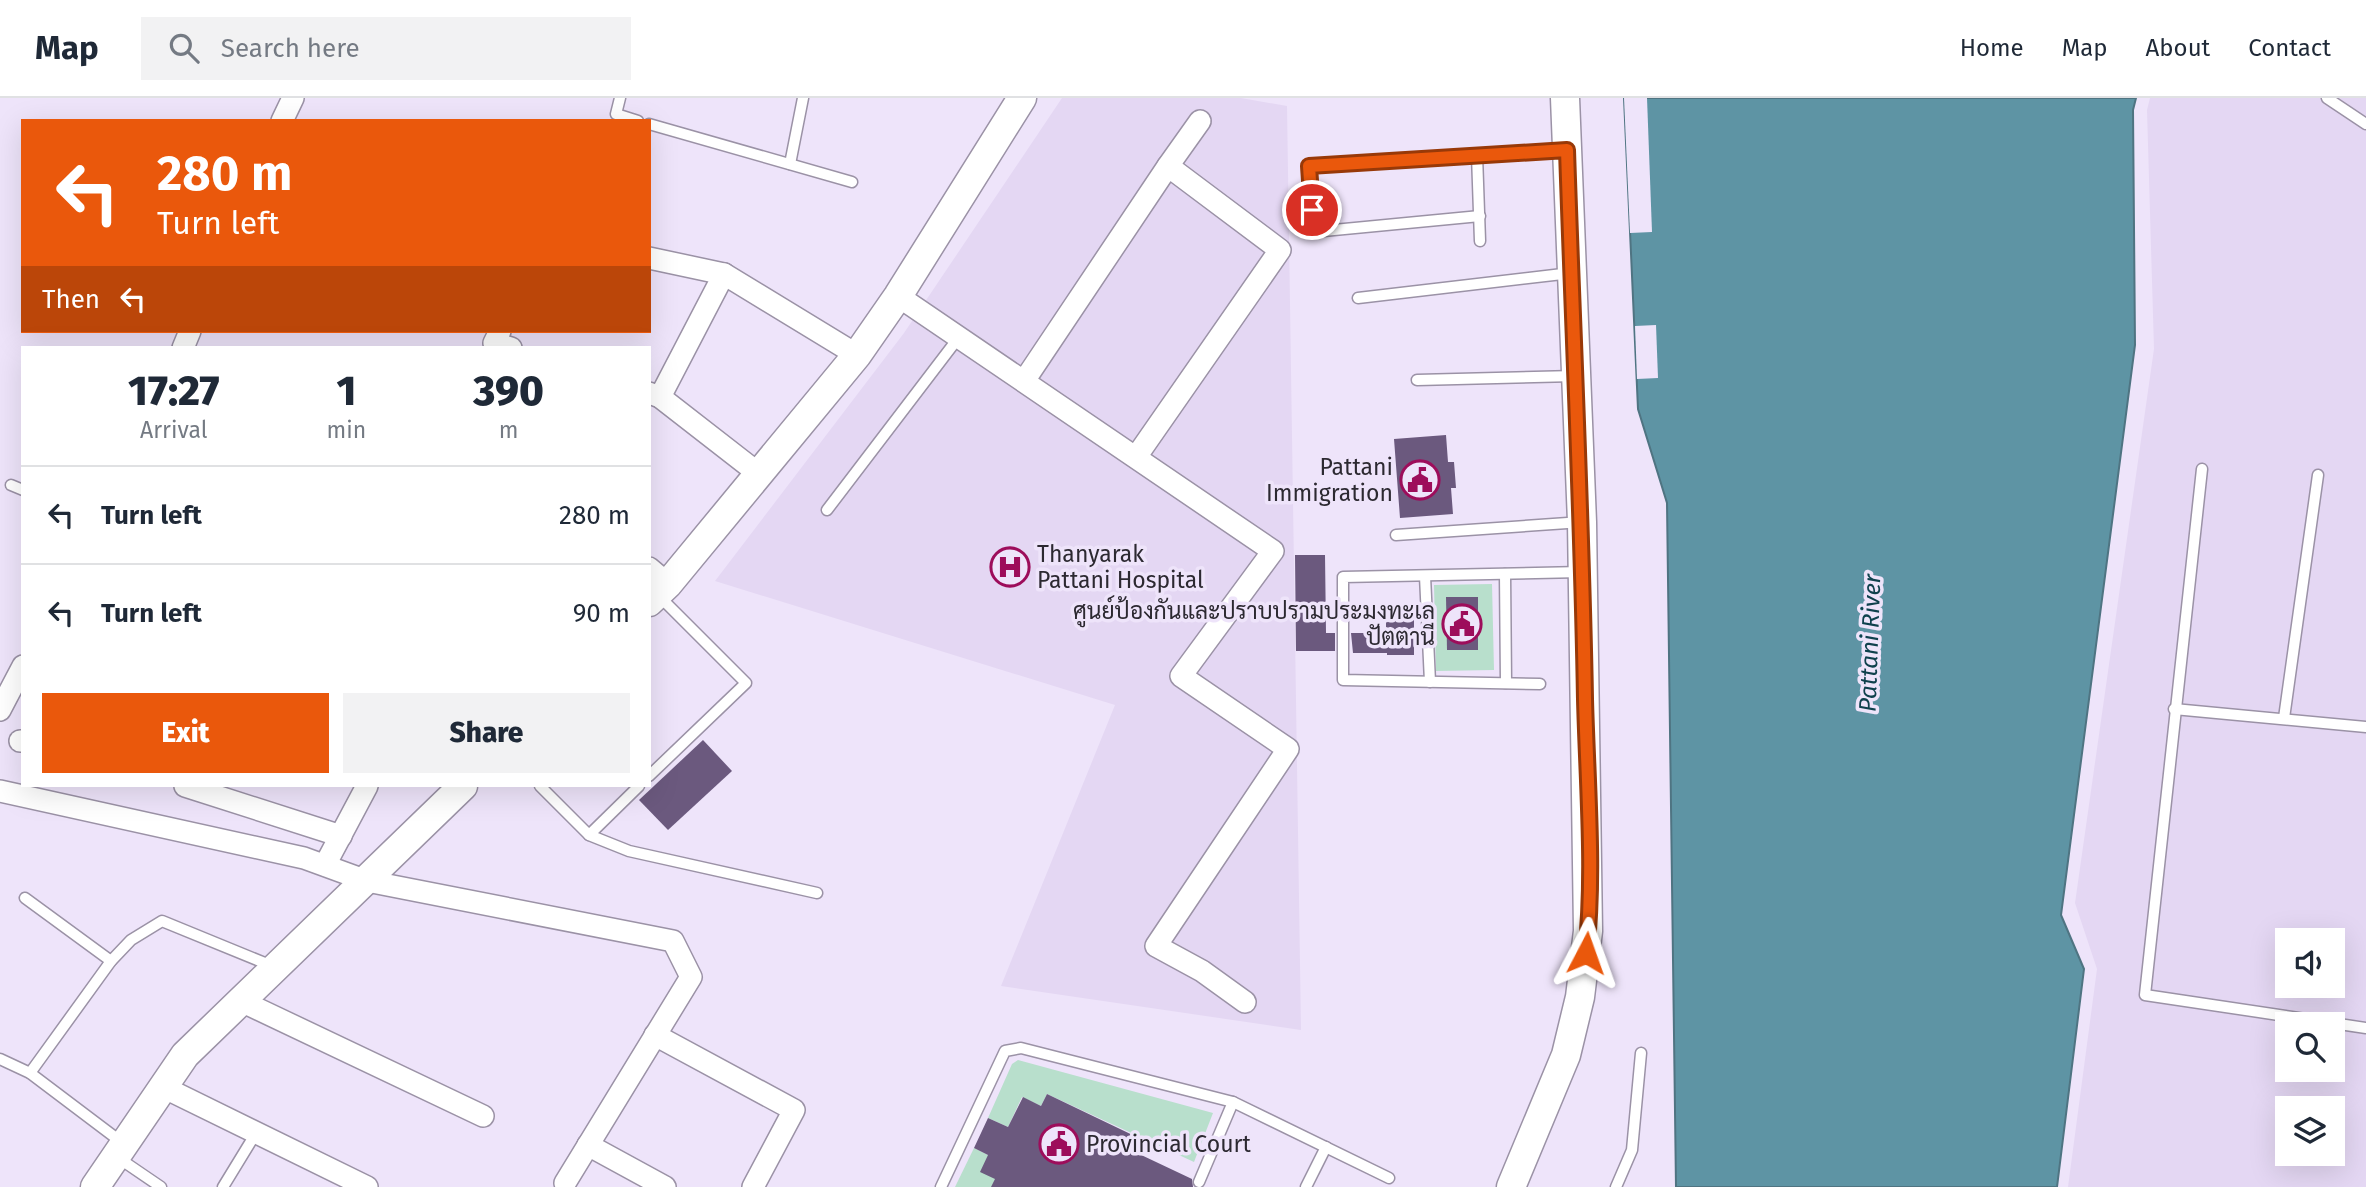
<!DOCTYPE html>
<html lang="en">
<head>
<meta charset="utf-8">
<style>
	body { margin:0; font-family:"Fira Sans",Sarabun,sans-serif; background:#f2f2f3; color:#1f2937; height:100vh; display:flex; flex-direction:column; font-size:26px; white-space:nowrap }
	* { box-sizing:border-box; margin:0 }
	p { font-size:23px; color:#747a83 }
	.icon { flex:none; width:38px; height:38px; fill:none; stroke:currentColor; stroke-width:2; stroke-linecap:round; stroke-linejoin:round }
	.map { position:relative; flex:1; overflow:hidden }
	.side { position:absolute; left:21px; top:248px; width:630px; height:441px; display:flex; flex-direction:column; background:#fff; border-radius:0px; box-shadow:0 7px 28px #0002 }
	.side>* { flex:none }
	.top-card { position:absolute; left:21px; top:21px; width:630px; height:214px; border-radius:0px; box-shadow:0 7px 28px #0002; background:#ea580c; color:#fff; overflow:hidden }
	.fabs { position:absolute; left:2275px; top:830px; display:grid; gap:14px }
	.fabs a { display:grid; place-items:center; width:70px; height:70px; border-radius:0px; background:#fff; box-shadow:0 7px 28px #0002; font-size:35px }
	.pin { position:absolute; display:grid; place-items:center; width:60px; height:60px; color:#fff; margin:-30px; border:4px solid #fff; border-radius:50%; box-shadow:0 2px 7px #0007 }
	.me { position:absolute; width:77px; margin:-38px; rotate:4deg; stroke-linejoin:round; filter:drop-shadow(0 0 5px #0008) }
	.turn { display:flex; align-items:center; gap:24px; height:147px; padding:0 21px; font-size:32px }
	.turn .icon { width:91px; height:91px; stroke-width:2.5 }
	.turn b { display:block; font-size:49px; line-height:60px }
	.then { display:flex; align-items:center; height:66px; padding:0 21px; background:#0003; gap:14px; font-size:26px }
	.eta { display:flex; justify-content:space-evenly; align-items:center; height:119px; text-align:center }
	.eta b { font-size:42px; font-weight:800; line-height:49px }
	.cta { display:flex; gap:14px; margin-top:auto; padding:14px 21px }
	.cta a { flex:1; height:80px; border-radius:0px; background:#ea580c; color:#fff; font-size:28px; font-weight:800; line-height:80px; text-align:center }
	.cta a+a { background:#f2f2f3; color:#1f2937 }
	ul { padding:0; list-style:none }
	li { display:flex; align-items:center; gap:21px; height:98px; padding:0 21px; border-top:2px solid #e0e1e3 }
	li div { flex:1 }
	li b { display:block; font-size:26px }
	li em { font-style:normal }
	header { display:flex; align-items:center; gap:42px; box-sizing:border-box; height:98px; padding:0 35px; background:#fff; border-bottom:2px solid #e0e1e3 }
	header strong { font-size:33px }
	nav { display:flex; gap:38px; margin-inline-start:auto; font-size:24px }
	.search { width:490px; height:63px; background:#f2f2f3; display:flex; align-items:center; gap:18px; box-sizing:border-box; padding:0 24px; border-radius:0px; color:#747a83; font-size:26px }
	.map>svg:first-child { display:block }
</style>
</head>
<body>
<header>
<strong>Map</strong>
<div class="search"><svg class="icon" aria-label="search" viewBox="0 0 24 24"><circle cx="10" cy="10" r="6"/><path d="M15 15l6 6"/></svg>Search here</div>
<nav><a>Home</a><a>Map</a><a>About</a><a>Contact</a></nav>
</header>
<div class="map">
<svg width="2366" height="1089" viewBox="0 0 2366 1089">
	<rect width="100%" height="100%" fill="#eee4fa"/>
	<g fill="#e4d7f3" fill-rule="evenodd">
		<polygon points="1062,0 1241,0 1287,8 1301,932 1001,888 1115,607 715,483 904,235"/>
		<path d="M2150,0H2366V1089H2068L2097,871L2075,805L2154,251L2147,12ZM2287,842H2333V887H2287ZM2287,926H2333V971H2287ZM2287,1010H2333V1055H2287Z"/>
	</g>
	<g fill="#b8dfcc">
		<polygon points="1492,486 1494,572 1436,573 1434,487"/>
		<polygon points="1018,962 1213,1015 1194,1064 1047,996 1041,1008 1022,999 1008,1029 988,1020 1012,966"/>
		<polygon points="974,1050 988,1057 998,1089 955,1089"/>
	</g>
	<polygon fill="#5e94a4" stroke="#4f7482" stroke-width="2" points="1624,0 2136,0 2133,12 2135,247 2061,817 2084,871 2057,1089 1676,1089 1667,405 1638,311"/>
	<g fill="#eee4fa">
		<polygon points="1624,0 1647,0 1652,134 1630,135"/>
		<polygon points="1656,227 1658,280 1637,281 1635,228"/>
	</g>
	<g fill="#6b597e">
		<polygon points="1446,337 1448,364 1454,364 1456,390 1451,390 1453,416 1400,420 1394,341"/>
		<polygon points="1295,457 1325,457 1326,535 1335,535 1335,553 1296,553"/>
		<polygon points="1446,499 1478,499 1478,552 1447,552"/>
		<polygon points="1386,515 1414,515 1414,557 1387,557 1387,555 1353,555 1351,535 1386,535"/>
		<polygon points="703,642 732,673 668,732 639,702"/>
		<polygon points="1047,996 1143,1042 1137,1055 1192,1081 1193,1089 991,1089 995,1081 980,1074 988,1057 974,1050 988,1020 1008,1029 1023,999 1041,1008"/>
	</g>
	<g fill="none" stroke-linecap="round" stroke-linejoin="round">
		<g stroke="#9b92a6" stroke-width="13">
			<g id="lane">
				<polyline points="620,0 616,16 638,23"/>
				<polyline points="2327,0 2366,26"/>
				<polyline points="649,26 852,84"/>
				<polyline points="1477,57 1480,143"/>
				<polyline points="790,66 803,0"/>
				<polyline points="1480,118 1313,134 1309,68 1567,52"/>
				<polyline points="1358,200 1571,175"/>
				<polyline points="1417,282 1575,278"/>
				<polyline points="2202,371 2145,897 2366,930"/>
				<polyline points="11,387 23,392"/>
				<polyline points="827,412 959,239"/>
				<polyline points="1396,437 1582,424"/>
				<polyline points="1505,476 1506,585"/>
				<polyline points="1425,478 1430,584"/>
				<polyline points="1540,586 1343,582 1343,479 1582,474"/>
				<polyline points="2174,611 2366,629"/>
				<polyline points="2284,620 2318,377"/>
				<polyline points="649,678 746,585 657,496"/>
				<polyline points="540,688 589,737 639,688"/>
				<polyline points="589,737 629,753 817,795"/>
				<polyline points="25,800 111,863"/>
				<polyline points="0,961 30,975 124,1046"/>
				<polyline points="30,975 111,863 131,842 162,823 272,868"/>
				<polyline points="117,1059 161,1089"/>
				<polyline points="1199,1084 1233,1004"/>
				<polyline points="223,1089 256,1035"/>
				<polyline points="941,1089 1005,953 1021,950 1233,1004 1389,1080"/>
				<polyline points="1306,1089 1326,1049"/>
				<polyline points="1616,1089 1632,1052 1641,955"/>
			</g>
		</g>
		<g stroke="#9b92a6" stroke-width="24">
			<g id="street">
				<polyline points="282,23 293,0"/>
				<polyline points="1168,68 1200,23"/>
				<polyline points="649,160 724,176 857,257"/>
				<polyline points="898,198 1273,453 1181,578 1288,651 1156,848 1202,873 1245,904"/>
				<polyline points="500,233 494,245 511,250"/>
				<polyline points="183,250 190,233"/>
				<polyline points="1024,283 1168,68 1280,152 1136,359"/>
				<polyline points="649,295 660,299 759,376"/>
				<polyline points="660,299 724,176"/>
				<polyline points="649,470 668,486"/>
				<polyline points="0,612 23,568"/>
				<polyline points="20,643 23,643"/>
				<polyline points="185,688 341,738"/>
				<polyline points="0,693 304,760 367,783 673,843 691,879 565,1085"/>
				<polyline points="325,767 367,688"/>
				<polyline points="241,903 483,1018"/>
				<polyline points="655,937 794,1012 753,1089"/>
				<polyline points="163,989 367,1089"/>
				<polyline points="588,1047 665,1089"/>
			</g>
		</g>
		<g stroke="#9b92a6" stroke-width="31">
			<g id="secondary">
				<polyline points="649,504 668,486 857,257 898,198 1022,0"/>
				<polyline points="95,1089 185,957 463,688"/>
				<polyline points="1511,1089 1566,957 1580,899 1588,833 1582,424 1565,0"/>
			</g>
		</g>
		<use href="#lane" stroke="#fff" stroke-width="10"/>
		<use href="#street" stroke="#fff" stroke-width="21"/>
		<use href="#secondary" stroke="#fff" stroke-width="28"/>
	</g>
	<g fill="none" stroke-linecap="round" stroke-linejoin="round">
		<g stroke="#983908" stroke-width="18">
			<path id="route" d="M1312,112L1309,68L1567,52C1573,235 1582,418 1585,601C1587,683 1595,775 1586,855"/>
		</g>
		<use href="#route" stroke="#ea580c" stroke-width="12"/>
	</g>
	<defs>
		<g id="civic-ring" transform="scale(2.0125)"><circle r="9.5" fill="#eee4fa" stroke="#9d0d5b" stroke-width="1.5"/><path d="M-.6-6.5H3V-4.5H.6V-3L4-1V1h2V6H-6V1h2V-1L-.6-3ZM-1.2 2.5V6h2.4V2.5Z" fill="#9d0d5b"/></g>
		<g id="hospital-ring" transform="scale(2.0125)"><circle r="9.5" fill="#eee4fa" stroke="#9d0d5b" stroke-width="1.5"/><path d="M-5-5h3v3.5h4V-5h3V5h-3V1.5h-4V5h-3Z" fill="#9d0d5b"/></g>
	</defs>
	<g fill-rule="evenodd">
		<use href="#civic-ring" x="1420" y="382"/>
		<use href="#hospital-ring" x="1010" y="469"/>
		<use href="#civic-ring" x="1462" y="526"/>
		<use href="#civic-ring" x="1059" y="1046"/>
	</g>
	<g text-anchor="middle" stroke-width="7" stroke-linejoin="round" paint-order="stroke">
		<g font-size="23" fill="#2c2931" stroke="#eee4fa" text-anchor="end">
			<text x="1393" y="377">Pattani<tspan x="1393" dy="26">Immigration</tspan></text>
			<text x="1037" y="464" text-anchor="start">Thanyarak<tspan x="1037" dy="26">Pattani Hospital</tspan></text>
			<text x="1435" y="521">ศูนย์ป้องกันและปราบปรามประมงทะเล<tspan x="1435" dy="26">ปัตตานี</tspan></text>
			<text x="1086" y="1054" text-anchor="start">Provincial Court</text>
		</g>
		<g font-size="24" font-style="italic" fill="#0f414d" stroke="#eee4fa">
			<text transform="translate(1870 545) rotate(-88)" y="8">Pattani River</text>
		</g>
	</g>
</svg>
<div class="fabs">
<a><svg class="icon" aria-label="sound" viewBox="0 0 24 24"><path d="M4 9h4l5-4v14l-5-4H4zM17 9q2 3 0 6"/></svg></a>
<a><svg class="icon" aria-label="search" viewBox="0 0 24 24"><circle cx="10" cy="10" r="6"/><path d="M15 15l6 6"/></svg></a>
<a><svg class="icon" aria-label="layers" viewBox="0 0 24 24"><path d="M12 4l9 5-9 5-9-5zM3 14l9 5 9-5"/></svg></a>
</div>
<div class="pin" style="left:1312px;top:112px;background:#d93025"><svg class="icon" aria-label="arrive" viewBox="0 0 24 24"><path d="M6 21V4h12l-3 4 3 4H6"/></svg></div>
<svg class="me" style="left:1586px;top:855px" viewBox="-20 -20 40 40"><path d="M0-17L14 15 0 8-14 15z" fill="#ea580c" stroke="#fff" stroke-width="4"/></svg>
<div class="top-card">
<div class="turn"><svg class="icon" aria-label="left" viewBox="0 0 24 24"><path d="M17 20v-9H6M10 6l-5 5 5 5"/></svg><div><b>280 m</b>Turn left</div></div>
<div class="then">Then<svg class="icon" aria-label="left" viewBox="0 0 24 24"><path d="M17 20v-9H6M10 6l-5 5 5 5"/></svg></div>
</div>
<section class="side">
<div class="eta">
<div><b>17:27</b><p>Arrival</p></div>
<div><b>1</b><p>min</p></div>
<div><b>390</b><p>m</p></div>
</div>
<ul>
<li><svg class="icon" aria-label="left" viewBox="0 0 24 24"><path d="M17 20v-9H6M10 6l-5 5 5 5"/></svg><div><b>Turn left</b></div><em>280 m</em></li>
<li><svg class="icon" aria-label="left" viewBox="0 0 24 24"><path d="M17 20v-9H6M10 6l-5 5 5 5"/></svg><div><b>Turn left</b></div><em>90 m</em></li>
</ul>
<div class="cta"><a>Exit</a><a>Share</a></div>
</section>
</div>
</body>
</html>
